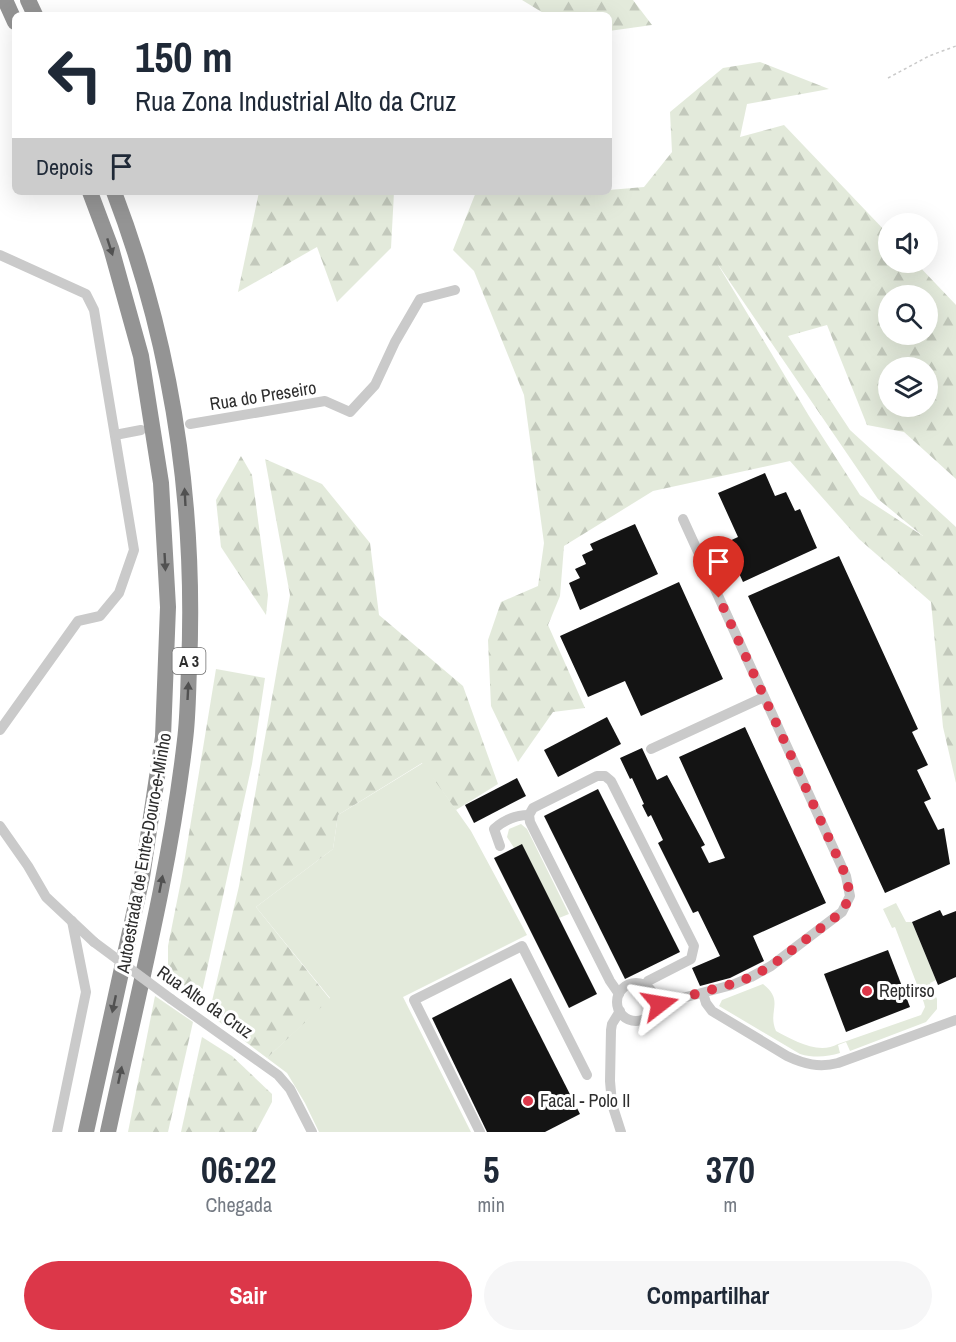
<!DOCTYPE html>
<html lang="pt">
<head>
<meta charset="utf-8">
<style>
	body { margin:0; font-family:"Archivo Narrow",sans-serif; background:#f6f6f7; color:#1f2937; height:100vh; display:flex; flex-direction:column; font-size:22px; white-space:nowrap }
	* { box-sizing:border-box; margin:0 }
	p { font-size:20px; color:#747a83 }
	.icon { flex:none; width:33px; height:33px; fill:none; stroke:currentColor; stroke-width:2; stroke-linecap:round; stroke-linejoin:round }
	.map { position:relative; height:1132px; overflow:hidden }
	.details { display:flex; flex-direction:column; background:#fff; flex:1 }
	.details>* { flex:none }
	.banner { position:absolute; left:12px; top:12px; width:600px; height:183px; border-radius:9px; box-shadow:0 6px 24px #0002; background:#fff; color:#1f2937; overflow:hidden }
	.tools { position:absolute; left:878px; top:213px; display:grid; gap:12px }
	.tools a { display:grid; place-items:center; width:60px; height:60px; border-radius:50%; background:#fff; box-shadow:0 6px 24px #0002; font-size:30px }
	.pin { position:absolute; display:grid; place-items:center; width:51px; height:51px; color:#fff; margin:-62px -26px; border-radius:50% 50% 50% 0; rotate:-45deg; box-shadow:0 0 6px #0007 }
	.pin .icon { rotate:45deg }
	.me { position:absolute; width:66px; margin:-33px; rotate:76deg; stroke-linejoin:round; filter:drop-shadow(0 0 4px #0008) }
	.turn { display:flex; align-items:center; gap:21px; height:126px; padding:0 24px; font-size:27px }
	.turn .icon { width:78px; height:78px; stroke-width:2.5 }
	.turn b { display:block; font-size:42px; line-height:51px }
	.then { display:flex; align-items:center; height:57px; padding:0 24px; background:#0003; gap:12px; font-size:22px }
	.eta { display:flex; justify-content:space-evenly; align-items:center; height:102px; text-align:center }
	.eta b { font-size:36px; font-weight:800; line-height:42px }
	.action { display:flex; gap:12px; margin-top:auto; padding:12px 24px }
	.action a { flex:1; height:69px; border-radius:36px; background:#dc3749; color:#fff; font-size:24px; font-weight:800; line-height:69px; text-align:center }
	.action a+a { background:#f6f6f7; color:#1f2937 }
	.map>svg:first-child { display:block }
</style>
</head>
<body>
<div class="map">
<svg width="956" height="1132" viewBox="0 0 956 1132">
	<defs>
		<pattern id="forest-firs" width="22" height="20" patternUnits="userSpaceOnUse" patternTransform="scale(1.5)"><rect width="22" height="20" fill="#e3eadb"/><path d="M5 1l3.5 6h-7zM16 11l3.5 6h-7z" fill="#c3c9bc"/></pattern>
	</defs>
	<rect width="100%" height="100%" fill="#fff"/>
	<g fill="#e3eadb">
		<polygon points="423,763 471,831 527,935 403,997 471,1132 319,1132 305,1103 287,1073 267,1058 330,998 256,907 333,849 338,815"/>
		<polygon points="521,824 527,829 569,914 559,918 507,837 509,829"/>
		<path d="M896,903L906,922H912L936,980L930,983L937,999V1009L926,1022L850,1051L846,1042L838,1045L840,1053C827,1057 814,1058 800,1054L719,1006L722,1000L763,984C785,1001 767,1011 776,1031C793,1040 818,1055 838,1044L921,1015L925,1007L924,1003L895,927L892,928L883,909Z"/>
	</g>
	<g fill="url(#forest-firs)" fill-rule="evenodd">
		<polygon points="522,0 633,0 652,25 609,31 609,15 543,15 545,14"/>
		<path d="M760,62L829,89L747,104L740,137L784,125L888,234V262L916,263L956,305V479L904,432L867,425L827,325L788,336L850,430L956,527V783L943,727L931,602L859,539L790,461L653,491L564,546L560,596L548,625L585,708L553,712L518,762L491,706L488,640L501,602L538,586L544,543L524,395L474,271L453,250L476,192H609V190L644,187L672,152L670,112L723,68ZM717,263L878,499L923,536L860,495L809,416ZM888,296H927V334H888ZM888,368H927V406H888Z"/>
		<polygon points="259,192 394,192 391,248 337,302 317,247 238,292"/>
		<polygon points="241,456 252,475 268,595 266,615 221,547 216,500"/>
		<polygon points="265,459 322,484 370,543 379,615 463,686 498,784 456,810 422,763 338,815 333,849 256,907 330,999 267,1058 209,1014 239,886 290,595"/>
		<polygon points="216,669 265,678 252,764 200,1001 168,970 168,946 182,876"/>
		<polygon points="155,996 193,1022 168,1132 128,1132"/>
		<polygon points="202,1037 232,1056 272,1094 272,1102 256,1132 181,1132"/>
	</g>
	<g fill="#141414">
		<polygon points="765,473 775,496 786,492 795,511 800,509 817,548 743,582 725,543 738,537 718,493"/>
		<polygon points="635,524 658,574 580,610 569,583 580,578 575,569 586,564 582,555 593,550 590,544"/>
		<polygon points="839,556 918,729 912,732 928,765 917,770 931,799 924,802 938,830 944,828 950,864 885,893 748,596"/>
		<polygon points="679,582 723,679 641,716 625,681 588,697 560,636"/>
		<polygon points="607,717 621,744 558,777 544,750"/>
		<polygon points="745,727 826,903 753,936 764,961 730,978 700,986 692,968 720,956 698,911 693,913 658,843 663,840 651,815 648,817 642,805 644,804 632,778 630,779 620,758 642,748 657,780 667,775 705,845 701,847 709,863 725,858 679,757"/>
		<polygon points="517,778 526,796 474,823 465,805"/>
		<polygon points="598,789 680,952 625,979 544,816"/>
		<polygon points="522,844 597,994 569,1008 494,858"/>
		<polygon points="940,910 943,916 956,911 956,977 938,985 912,922"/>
		<polygon points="888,950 910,1007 846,1032 824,974"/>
		<polygon points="511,978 580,1114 545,1132 487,1132 432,1018"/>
	</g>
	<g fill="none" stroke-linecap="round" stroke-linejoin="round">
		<polyline stroke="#cacaca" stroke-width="1.5" stroke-dasharray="3 3" stroke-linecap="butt" points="888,78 929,56 956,46"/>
		<g stroke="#cacaca" stroke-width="10">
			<polyline points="0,255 86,294 94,310 134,550 119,593 100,616 78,621 0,730"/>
			<polyline points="190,424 325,401 350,412 375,385 395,342 420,299 455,290"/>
			<polyline points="115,435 141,430"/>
			<polyline points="651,749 764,697"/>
			<polyline points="0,826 28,866 46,897 94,942"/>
			<path d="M500,846L494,829C504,820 516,815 529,815"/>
			<circle cx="636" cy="1002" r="19"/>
			<path d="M703,993L706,1003L712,1011L787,1056C804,1064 819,1068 838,1063L956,1020"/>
			<polyline points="619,994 610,981 530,822 529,815 533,808 597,776 605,776 611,781 694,946 691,959 648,981 645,986"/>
			<polyline points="171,999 278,1075 290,1089 312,1132"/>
			<polyline points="655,1004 671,1001 732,985 751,977 771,966 842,912 850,896 846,876 683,519"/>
			<polyline points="620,1011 612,1024 611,1030 610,1081 612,1104 621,1132"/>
			<polyline points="57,1132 86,992 72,921"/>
			<polyline points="480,1132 414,1000 522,946 587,1075"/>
		</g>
		<g stroke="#949494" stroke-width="16">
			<polyline points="5,0 15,22"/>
			<polyline points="28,0 35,15"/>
			<polyline points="86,1132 142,877 163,737 168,607 161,483 141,356 111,248 90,192"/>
			<path d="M108,1132C136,1002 170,872 185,740C188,717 188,692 189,668C196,506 172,344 114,192"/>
		</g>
		<polyline stroke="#cacaca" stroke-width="10" points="94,942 171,999"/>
	</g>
	<defs><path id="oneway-solid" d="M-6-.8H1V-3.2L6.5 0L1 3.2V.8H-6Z" transform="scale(1.5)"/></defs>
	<g fill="#515151">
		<use href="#oneway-solid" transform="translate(110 247) rotate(72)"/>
		<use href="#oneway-solid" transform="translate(185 497) rotate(-93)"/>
		<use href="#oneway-solid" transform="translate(165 562) rotate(87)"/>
		<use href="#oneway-solid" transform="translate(188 691) rotate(-87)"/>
		<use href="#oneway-solid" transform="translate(161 884) rotate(-79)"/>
		<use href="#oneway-solid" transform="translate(114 1004) rotate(102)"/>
		<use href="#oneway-solid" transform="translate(120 1075) rotate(-78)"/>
	</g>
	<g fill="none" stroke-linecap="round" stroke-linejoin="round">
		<polyline stroke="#dc3749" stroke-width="10" stroke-dasharray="0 18" points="660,1004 732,984 751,977 771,966 842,912 850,896 846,876 719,598"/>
	</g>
	<g fill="#dc3749" stroke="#fff" stroke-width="2">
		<circle cx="867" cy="991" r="6"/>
		<circle cx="528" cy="1101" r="6"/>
	</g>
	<g text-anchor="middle" stroke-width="6" stroke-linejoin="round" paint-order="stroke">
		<rect fill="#fff" stroke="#6c6c6c" stroke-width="1.5" x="172.5" y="648" width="33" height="26" rx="4.5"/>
		<g font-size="16" font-weight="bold" fill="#2d2d2d">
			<text x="189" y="667">A 3</text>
		</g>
		<g font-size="18" fill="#2d2d2d" stroke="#fff">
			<text transform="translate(263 396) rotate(-9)" y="6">Rua do Preseiro</text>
			<text transform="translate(144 853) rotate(-80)" y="6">Autoestrada de Entre-Douro-e-Minho</text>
			<text transform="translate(205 1002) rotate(35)" y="6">Rua Alto da Cruz</text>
		</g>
		<g font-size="18" fill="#2d2d2d" stroke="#fff" text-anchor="start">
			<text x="879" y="997">Reptirso</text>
			<text x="540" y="1107">Facal - Polo II</text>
		</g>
	</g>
</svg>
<div class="tools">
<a><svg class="icon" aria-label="sound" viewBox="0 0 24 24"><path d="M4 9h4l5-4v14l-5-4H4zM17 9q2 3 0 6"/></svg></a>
<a><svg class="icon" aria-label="search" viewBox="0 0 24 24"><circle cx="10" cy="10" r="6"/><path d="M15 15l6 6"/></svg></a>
<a><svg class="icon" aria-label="layers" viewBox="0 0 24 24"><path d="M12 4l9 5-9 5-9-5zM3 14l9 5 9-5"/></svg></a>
</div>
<div class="pin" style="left:719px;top:598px;background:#d93025"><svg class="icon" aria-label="arrive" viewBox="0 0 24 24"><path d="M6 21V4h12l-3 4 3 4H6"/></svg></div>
<svg class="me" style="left:660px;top:1004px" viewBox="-20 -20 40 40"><path d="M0-17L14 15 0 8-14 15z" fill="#dc3749" stroke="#fff" stroke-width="4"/></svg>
<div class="banner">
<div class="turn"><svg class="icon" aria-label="left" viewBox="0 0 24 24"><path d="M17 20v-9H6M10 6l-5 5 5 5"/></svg><div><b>150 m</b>Rua Zona Industrial Alto da Cruz</div></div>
<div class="then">Depois<svg class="icon" aria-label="arrive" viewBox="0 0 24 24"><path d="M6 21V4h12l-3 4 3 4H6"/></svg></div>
</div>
</div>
<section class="details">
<div class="eta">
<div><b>06:22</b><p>Chegada</p></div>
<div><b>5</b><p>min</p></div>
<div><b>370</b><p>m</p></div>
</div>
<div class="action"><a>Sair</a><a>Compartilhar</a></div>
</section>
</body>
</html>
